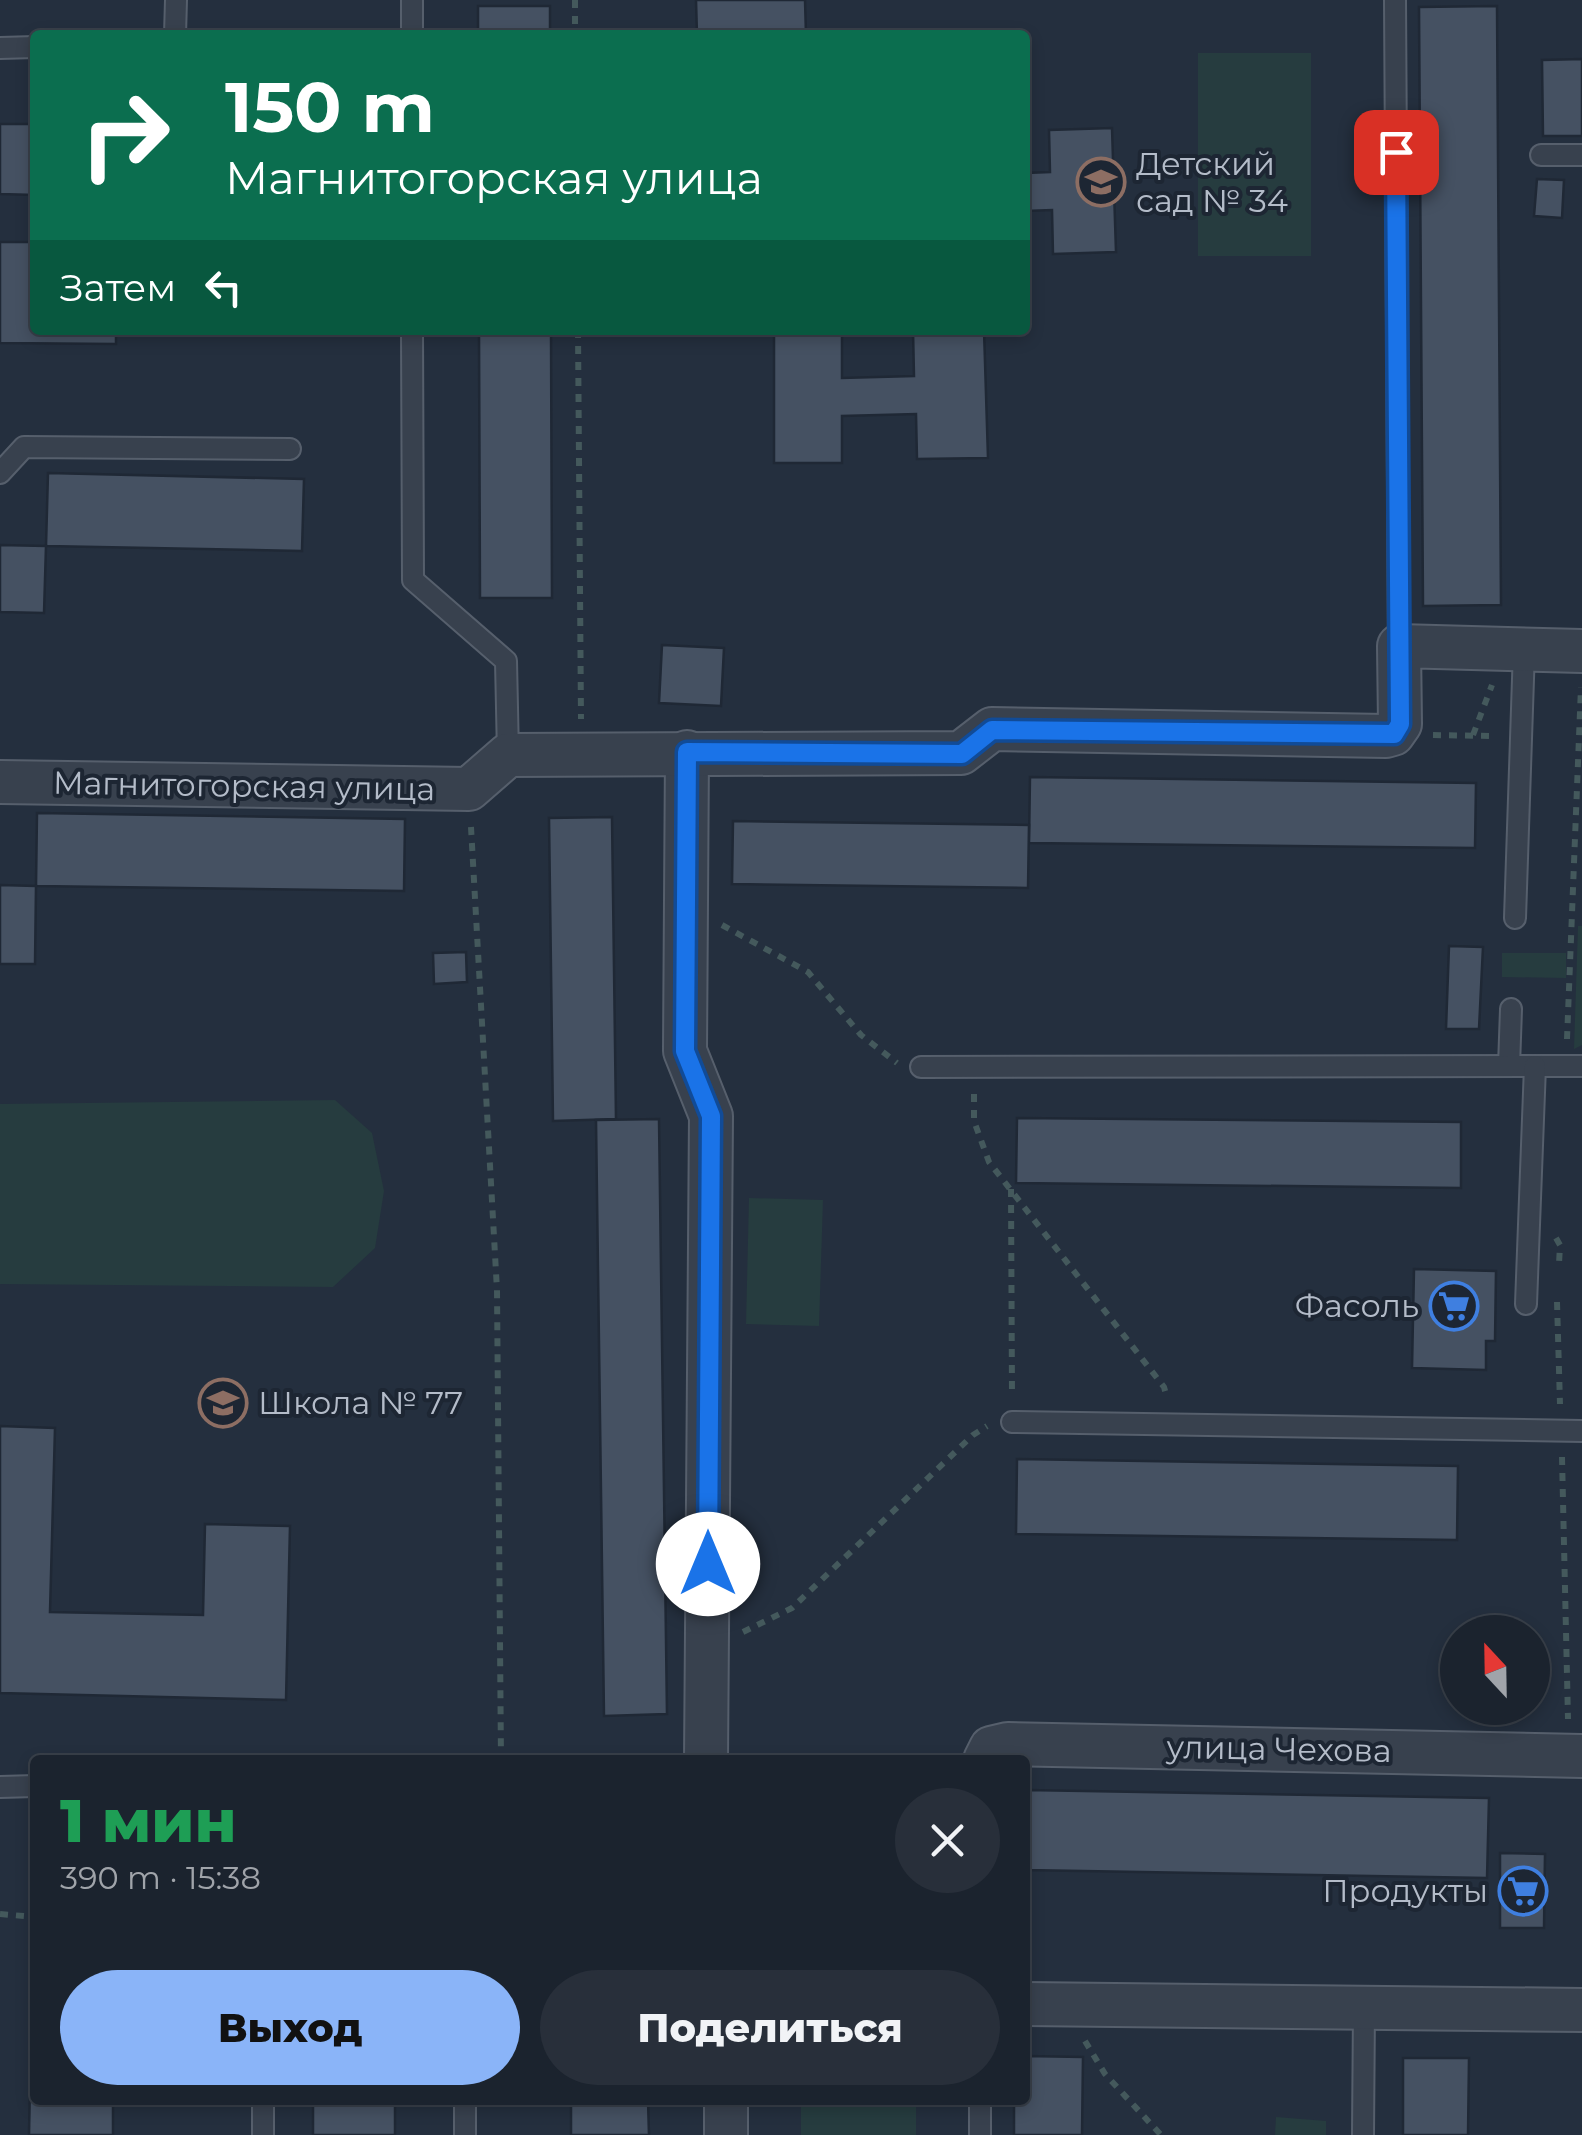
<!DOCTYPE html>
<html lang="ru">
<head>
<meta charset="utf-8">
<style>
	body { margin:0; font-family:Montserrat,sans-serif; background:#282f3a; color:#f1f3f6; height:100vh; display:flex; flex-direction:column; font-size:38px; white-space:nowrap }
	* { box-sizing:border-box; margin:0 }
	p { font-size:32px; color:#a0a4aa }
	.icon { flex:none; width:55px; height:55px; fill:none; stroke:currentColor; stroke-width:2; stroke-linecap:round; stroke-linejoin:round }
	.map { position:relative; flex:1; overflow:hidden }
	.panel { position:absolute; left:30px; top:1755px; width:1000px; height:350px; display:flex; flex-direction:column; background:#1b232e; border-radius:10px; box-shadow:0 5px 15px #0003,0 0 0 2px #39404a }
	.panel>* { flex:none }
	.guide { position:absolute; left:30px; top:30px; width:1000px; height:305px; border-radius:10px; box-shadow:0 5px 15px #0003,0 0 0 2px #39404a; background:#0b6e4f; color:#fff; overflow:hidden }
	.needle { width:65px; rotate:338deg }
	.controls { position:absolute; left:1440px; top:1615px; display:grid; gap:20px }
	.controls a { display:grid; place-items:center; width:110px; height:110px; border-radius:50%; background:#1b232e; box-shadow:0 5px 15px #0003,0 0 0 2px #39404a; font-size:50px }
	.pin { position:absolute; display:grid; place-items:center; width:85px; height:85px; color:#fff; margin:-42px; border-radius:20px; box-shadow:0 5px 15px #0006 }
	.me { position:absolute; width:110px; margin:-55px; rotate:0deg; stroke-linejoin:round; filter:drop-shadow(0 0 8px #0008) }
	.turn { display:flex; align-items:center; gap:35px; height:210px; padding:0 30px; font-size:45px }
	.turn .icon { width:130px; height:130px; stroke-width:2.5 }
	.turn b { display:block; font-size:70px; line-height:85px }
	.then { display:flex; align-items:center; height:95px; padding:0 30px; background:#0003; gap:20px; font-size:38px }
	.round { display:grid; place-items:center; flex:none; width:105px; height:105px; border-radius:52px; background:#282f3a }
	.summary { display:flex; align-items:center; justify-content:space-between; height:170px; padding:0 30px }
	h1 { font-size:60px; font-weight:800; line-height:75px; color:#1e9e55 }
	.button { display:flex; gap:20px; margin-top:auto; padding:20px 30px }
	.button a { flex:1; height:115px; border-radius:60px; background:#8ab4f8; color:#111; font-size:40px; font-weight:800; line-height:115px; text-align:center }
	.button a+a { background:#282f3a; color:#f1f3f6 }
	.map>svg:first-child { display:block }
</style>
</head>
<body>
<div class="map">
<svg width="1582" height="2135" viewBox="0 0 1582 2135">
	<rect width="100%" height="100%" fill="#242f3e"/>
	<g fill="#263c3f">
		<rect x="1198" y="53" width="113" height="203"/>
		<polygon points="1578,926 1582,926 1582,1045 1574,1049"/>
		<polygon points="1502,953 1566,953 1566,978 1502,977"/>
		<polygon points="335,1100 372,1133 384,1191 375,1248 333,1287 0,1284 0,1104"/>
		<polygon points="749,1198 823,1200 819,1326 746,1324"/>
		<rect x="801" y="2100" width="115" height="35"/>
		<polygon points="1276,2117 1326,2121 1326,2135 1275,2135"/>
	</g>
	<g fill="#455162" stroke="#1f2835" stroke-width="2.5">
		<polygon points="696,0 805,0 806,35 697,35"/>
		<rect x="478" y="6" width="72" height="29"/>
		<polygon points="1497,6 1501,605 1423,606 1419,7"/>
		<polygon points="1582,59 1582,136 1543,136 1542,60"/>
		<polygon points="0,124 35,124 35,195 0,194"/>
		<polygon points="1112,128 1116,252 1053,254 1052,210 1025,211 1025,173 1050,172 1049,130"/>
		<polygon points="1537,179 1564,180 1562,218 1534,216"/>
		<polygon points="0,242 35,242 35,330 116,330 116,344 0,343"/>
		<polygon points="479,330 551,330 552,598 480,598"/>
		<polygon points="913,330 984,330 988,458 917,459 916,414 842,416 842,463 774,463 774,333 842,333 842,378 914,376"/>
		<polygon points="48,473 304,479 302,551 46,546"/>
		<polygon points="0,545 46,546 44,613 0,612"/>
		<polygon points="662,645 724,648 721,706 659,703"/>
		<polygon points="1030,777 1476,783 1475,848 1029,843"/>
		<polygon points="37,813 405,819 404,891 36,886"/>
		<polygon points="612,817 616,1119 553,1121 549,818"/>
		<polygon points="733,821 1029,825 1028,888 732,884"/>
		<polygon points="0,885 36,886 35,964 0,964"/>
		<polygon points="1449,946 1483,947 1479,1029 1446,1029"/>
		<polygon points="466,952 467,982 434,984 433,953"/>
		<polygon points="1017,1118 1461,1122 1461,1188 1016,1183"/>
		<polygon points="659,1119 667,1714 604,1716 596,1120"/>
		<polygon points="1414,1269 1496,1271 1495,1341 1486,1341 1486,1370 1412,1368"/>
		<polygon points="0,1426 55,1428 50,1612 203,1615 205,1524 290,1526 286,1700 0,1693"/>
		<polygon points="1017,1459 1458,1466 1457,1540 1016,1534"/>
		<polygon points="1026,1790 1489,1798 1487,1878 1025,1870"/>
		<polygon points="1500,1853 1545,1854 1544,1928 1500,1928"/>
		<polygon points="31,2033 35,2033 35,2100 113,2100 113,2135 29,2135"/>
		<polygon points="1025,2056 1083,2057 1082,2135 1014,2135 1014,2100 1025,2100"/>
		<polygon points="1403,2058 1469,2058 1468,2135 1403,2135"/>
		<rect x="313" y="2100" width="82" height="35"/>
		<polygon points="571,2100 648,2100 649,2135 571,2135"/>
	</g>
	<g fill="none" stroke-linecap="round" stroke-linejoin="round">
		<g stroke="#565f6c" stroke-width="24">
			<g id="service">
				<polyline points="1395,0 1399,646"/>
				<polyline points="175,35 176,0"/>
				<polyline points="412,35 412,0"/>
				<polyline points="0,48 35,47"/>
				<polyline points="1541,155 1582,155"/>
				<polyline points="412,330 413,580 506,661 508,755"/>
				<polyline points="0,473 24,447 290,449"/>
				<polyline points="1515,918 1524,649"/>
				<polyline points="1509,1066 1511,1009"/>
				<polyline points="921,1067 1582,1066"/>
				<polyline points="1526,1304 1535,1066"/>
				<polyline points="1012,1422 1582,1431"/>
				<polyline points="0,1787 35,1786"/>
				<polyline points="980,2100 980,2135"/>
				<polyline points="263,2135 263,2100"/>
				<polyline points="465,2135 465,2100"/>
				<polyline points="1363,2135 1364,2007"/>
			</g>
		</g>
		<g stroke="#565f6c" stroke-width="46">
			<g id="minor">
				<polyline points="687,752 685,1051 711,1116 706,1760"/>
				<polyline points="0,782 469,789 508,755 961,753 992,729 1386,736 1393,734 1400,724 1399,646 1582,651"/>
				<polyline points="985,1760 991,1748 1008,1744 1582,1756"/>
				<polyline points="1025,2004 1582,2010"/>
				<polyline points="726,2100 726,2135"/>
			</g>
		</g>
		<g stroke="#44595c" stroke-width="6" stroke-dasharray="8 8" stroke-linecap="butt">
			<polyline points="575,0 575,35"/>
			<polyline points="578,330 581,719"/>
			<polyline points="1433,735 1495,736"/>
			<polyline points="1473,735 1492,685"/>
			<polyline points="471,827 497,1290 501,1760"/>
			<polyline points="722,925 808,972 861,1035 897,1063"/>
			<polyline points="1567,1039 1581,687"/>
			<polyline points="974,1094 974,1121 989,1162 1164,1387 1167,1398"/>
			<polyline points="1011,1189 1012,1395"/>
			<polyline points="1556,1238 1560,1245 1559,1264"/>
			<polyline points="1557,1302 1560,1404"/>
			<polyline points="1562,1457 1568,1719"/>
			<polyline points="743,1632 792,1608 973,1435 987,1426"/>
			<polyline points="0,1914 35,1917"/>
			<polyline points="1085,2041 1105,2074 1161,2135"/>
		</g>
		<use href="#service" stroke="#38414e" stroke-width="20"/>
		<use href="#minor" stroke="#38414e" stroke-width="42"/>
	</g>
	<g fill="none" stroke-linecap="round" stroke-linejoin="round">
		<g stroke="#114b97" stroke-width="25">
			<polyline id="route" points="708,1564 711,1116 685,1051 687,752 962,754 992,730 1394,734 1400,724 1396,152"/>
		</g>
		<use href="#route" stroke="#1a73e8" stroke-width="18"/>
	</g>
	<defs>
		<g id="school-ring" transform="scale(2.5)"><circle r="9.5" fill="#1d2633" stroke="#8d6e63" stroke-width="1.5"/><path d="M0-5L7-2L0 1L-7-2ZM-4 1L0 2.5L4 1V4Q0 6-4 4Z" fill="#8d6e63"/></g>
		<g id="supermarket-ring" transform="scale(2.5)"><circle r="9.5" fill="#1d2633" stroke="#3f7fe0" stroke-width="1.5"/><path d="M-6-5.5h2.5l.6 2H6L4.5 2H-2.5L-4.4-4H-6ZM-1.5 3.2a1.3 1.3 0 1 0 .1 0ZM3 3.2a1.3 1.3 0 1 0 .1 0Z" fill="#3f7fe0"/></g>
	</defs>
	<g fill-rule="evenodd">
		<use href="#school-ring" x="1101" y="182"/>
		<use href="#supermarket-ring" x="1454" y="1306"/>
		<use href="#school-ring" x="223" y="1403"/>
		<use href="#supermarket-ring" x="1523" y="1891"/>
	</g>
	<g text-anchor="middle" stroke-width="8" stroke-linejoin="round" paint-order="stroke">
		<g font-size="32" fill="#b4bcc9" stroke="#1d2633" text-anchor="start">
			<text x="1136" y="175">Детский<tspan x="1136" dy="37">сад № 34</tspan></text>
			<text x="1419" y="1317" text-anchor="end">Фасоль</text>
			<text x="258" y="1414">Школа № 77</text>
			<text x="1488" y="1902" text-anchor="end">Продукты</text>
		</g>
		<g font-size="32" fill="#b4bcc9" stroke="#1d2633">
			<text transform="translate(244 786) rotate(1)" y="11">Магнитогорская улица</text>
			<text transform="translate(1279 1749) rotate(1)" y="11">улица Чехова</text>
		</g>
	</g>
</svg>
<div class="controls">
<a><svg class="needle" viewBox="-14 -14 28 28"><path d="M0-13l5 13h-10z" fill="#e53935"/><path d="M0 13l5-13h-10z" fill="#a0a4aa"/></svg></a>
</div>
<div class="pin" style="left:1396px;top:152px;background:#d93025"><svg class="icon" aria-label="arrive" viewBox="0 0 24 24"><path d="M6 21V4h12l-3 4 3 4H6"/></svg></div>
<svg class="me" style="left:708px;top:1564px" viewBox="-20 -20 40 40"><circle r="19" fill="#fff"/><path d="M0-13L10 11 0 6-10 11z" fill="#1a73e8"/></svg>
<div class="guide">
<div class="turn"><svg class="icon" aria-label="right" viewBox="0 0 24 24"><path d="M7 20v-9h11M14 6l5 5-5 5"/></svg><div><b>150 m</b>Магнитогорская улица</div></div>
<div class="then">Затем<svg class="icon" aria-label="left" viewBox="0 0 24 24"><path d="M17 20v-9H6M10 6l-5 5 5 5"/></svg></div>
</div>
<section class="panel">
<div class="summary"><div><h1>1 мин</h1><p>390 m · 15:38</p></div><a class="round"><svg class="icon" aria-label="close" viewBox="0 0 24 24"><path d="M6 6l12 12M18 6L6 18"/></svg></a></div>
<div class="button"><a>Выход</a><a>Поделиться</a></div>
</section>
</div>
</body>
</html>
